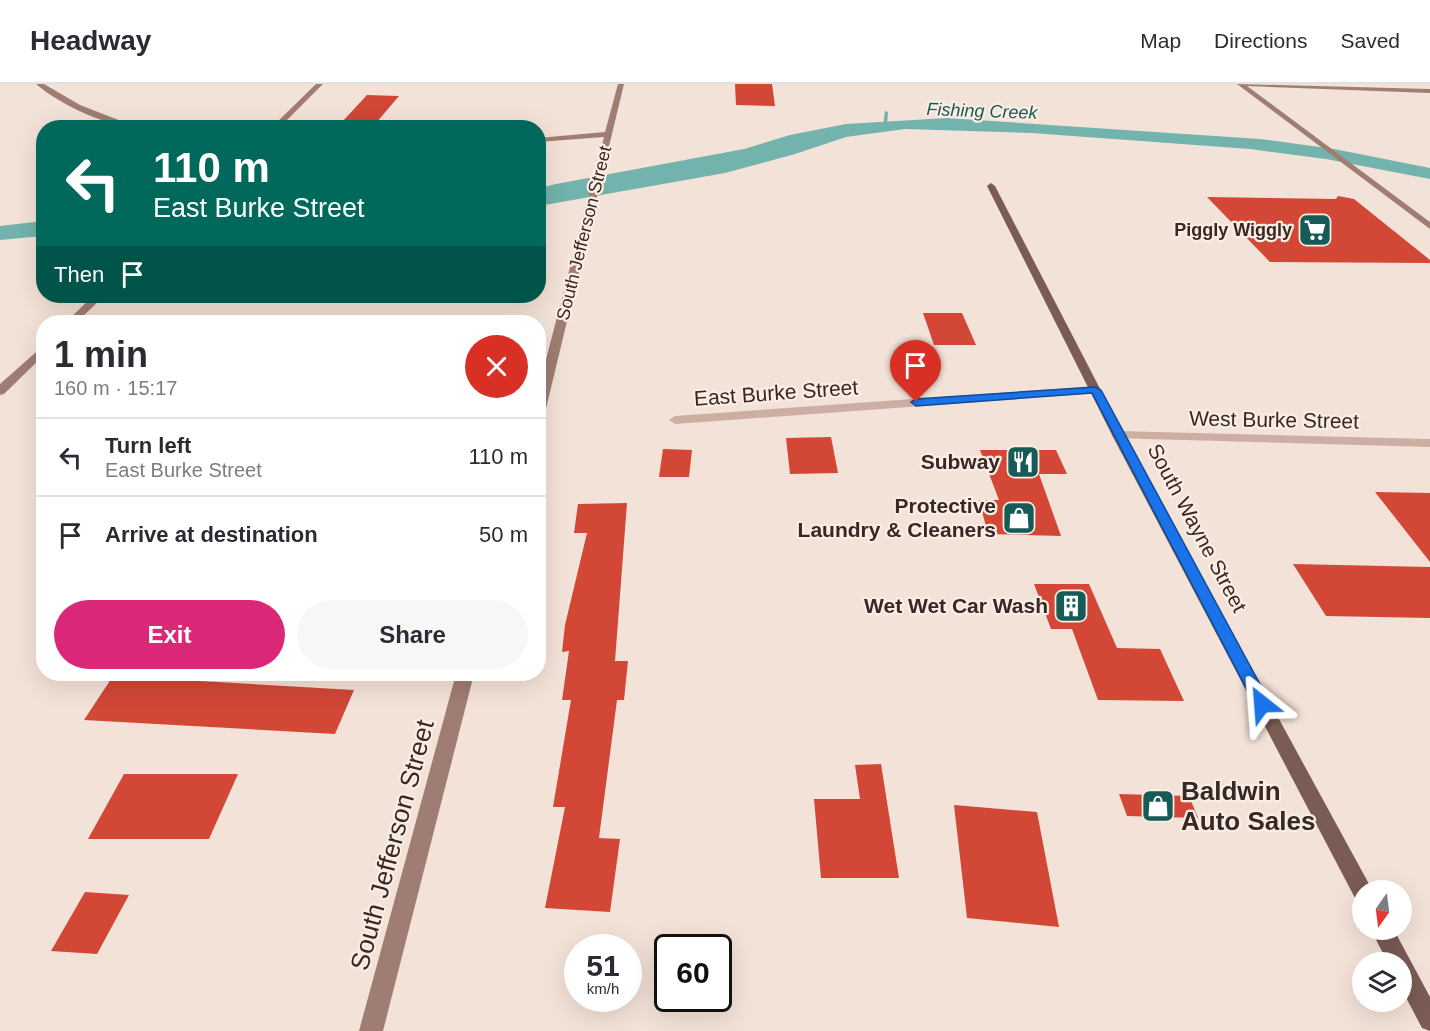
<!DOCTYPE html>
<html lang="en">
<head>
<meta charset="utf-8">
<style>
	body { margin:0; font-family:Helvetica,sans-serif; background:#f7f7f7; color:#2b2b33; height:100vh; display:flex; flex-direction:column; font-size:22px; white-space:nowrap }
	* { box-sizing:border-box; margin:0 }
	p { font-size:20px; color:#7c7c81 }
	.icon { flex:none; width:33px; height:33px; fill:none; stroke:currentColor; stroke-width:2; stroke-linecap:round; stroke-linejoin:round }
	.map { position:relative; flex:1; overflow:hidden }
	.side { position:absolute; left:36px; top:231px; width:510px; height:366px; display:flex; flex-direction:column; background:#fff; border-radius:24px; box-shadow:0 6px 24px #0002 }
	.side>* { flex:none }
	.guide { position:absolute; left:36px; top:36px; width:510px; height:183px; border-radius:24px; box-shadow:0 6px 24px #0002; background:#00695c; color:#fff; overflow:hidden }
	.needle { width:39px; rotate:194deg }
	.controls { position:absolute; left:1352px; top:796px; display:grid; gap:12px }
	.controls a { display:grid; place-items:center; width:60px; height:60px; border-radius:50%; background:#fff; box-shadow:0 6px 24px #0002; font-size:30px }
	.speed { position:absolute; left:564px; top:850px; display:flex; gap:12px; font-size:30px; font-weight:700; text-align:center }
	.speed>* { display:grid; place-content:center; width:78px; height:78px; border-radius:50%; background:#fff; box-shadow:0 6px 24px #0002; line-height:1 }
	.speed small { font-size:15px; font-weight:400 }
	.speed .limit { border:3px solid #111; border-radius:9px; background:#fff; color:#111 }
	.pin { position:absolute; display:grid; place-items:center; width:51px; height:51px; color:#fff; margin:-62px -26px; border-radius:50% 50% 50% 0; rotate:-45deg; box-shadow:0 0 6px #0007 }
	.pin .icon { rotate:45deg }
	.me { position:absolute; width:66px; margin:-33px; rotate:332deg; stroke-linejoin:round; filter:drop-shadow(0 0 4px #0008) }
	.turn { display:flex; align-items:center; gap:21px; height:126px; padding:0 18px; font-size:27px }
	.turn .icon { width:78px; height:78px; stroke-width:2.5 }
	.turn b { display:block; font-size:42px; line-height:51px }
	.then { display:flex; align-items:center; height:57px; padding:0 18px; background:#0003; gap:12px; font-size:22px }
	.round { display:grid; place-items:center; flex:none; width:63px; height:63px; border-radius:32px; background:#f7f7f7 }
	.headline { display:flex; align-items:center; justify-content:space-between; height:102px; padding:0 18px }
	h1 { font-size:36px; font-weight:700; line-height:45px }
	.button { display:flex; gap:12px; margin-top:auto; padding:12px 18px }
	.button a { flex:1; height:69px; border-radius:36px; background:#db2777; color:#fff; font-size:24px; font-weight:700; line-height:69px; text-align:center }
	.button a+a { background:#f7f7f7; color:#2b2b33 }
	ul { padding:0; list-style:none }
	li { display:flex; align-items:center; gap:18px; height:78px; padding:0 18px; border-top:2px solid #e1e1e2 }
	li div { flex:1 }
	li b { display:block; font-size:22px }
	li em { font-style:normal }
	header { display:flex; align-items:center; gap:36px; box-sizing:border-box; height:84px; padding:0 30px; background:#fff; border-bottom:2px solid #e1e1e2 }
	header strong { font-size:28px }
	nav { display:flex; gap:33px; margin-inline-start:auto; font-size:21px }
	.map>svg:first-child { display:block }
</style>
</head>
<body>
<header>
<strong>Headway</strong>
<nav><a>Map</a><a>Directions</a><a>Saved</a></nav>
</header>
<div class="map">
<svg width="1430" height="947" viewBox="0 0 1430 947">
	<rect width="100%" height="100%" fill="#f3e2d7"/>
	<g fill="#73b3ad">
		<polygon points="947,34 1260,55 1334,65 1430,84 1430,95 1326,75 1250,65 1032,49 905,45 846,53 795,70 725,89 539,122 539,104 556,100 744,65 790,51 846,40"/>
		<polygon points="43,137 43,152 0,156 0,142"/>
	</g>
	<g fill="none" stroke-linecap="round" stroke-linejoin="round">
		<polygon fill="#73b3ad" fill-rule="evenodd" points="885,27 888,28 887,42 885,43 883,42"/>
	</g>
	<g fill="#d24736">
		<polygon points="735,0 772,0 775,22 736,21"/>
		<polygon points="367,11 399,12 376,39 342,38"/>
		<polygon points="1338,112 1354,115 1430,176 1430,179 1270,178 1207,113 1336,115"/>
		<polygon points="923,229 962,229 976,261 934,261"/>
		<polygon points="831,353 838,389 790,390 786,354"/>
		<polygon points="663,365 692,366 689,393 659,393"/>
		<polygon points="980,366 1056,366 1067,390 1039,390 1061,452 988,450 979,416 999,416"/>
		<polygon points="1375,408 1430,409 1430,478"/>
		<polygon points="627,419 615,577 628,577 624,616 617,616 599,754 620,755 610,828 545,824 565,723 553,723 571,616 562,616 569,567 562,568 565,541 587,449 574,449 578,420"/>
		<polygon points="1293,480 1430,483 1430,534 1326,532"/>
		<polygon points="1034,500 1089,500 1117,564 1160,565 1184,617 1098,616 1072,545 1051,545"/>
		<polygon points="113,592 354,606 335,650 84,636"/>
		<polygon points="881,680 899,794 821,794 814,715 860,715 855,681"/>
		<polygon points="124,690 238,690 209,755 88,755"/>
		<polygon points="1119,710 1189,712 1198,734 1127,732"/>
		<polygon points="954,721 1037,728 1059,843 967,834"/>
		<polygon points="85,808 129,811 97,870 51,867"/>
	</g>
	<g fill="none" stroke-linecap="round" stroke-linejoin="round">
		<g fill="#ccafa2" fill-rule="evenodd">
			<polygon points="1095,302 1099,303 1099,309 675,340 669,336 675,332"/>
			<polygon points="1118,347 1430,355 1430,363 1113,354 1112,351"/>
		</g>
		<g fill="#a07d73" fill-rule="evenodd">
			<path d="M36,0H44L80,21L139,44C109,44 59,20 36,0Z"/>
			<polygon points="316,0 323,0 279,44 271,44"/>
			<polygon points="618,0 624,0 544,333 538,337 538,306 604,53 538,58 538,54 605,48"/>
			<polygon points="1237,0 1430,5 1430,9 1247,2 1430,138 1430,145"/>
			<polygon points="93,212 104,212 77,238 66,238"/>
			<polygon points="44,261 44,271 4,310 0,311 0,300"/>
			<polygon points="456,590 474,590 383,947 359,947"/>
		</g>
		<g fill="#7a5c54" fill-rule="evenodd">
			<polygon points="991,99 995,102 1124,351 1369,800 1372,807 1362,807 1362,817 1355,814 1112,351 987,102"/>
			<polygon points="1371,846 1394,846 1430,913 1430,947 1422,944 1401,904 1401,879 1388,879"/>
		</g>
	</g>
	<polygon fill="#1a73e8" stroke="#114b97" stroke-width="1.5" points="1095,303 1101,306 1268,615 1270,620 1268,625 1262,627 1257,625 1092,309 916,322 911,318 916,315"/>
	<defs>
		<g id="supermarket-square" transform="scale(1.725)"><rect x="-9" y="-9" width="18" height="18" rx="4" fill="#175b57" stroke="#fbede3"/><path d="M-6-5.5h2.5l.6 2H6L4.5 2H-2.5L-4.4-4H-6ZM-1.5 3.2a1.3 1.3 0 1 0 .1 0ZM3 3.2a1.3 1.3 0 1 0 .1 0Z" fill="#fff"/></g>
		<g id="restaurant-square" transform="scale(1.725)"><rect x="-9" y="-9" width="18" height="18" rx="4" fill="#175b57" stroke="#fbede3"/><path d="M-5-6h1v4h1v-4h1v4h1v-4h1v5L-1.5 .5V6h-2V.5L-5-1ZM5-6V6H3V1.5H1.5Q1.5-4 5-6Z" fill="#fff"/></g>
		<g id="shop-square" transform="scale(1.725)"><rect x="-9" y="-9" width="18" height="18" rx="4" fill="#175b57" stroke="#fbede3"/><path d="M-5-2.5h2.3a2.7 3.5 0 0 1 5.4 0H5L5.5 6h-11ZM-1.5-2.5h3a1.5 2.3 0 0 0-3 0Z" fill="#fff"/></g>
		<g id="building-square" transform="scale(1.725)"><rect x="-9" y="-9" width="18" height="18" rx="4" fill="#175b57" stroke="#fbede3"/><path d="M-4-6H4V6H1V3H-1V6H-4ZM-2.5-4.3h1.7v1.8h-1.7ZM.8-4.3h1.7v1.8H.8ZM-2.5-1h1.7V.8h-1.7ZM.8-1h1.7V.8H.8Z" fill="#fff"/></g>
	</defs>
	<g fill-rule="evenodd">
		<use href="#supermarket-square" x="1315" y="146"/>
		<use href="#restaurant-square" x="1023" y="378"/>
		<use href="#shop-square" x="1019" y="434"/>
		<use href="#building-square" x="1071" y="522"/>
		<use href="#shop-square" x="1158" y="722"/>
	</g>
	<g text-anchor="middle" stroke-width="4.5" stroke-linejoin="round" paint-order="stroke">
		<g font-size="18" font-style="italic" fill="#175b57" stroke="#fbede3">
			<text transform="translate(982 27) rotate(2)" y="6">Fishing Creek</text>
		</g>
		<g font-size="18" font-weight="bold" fill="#362825" stroke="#fbede3" text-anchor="end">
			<text x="1292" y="152">Piggly Wiggly</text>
		</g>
		<g font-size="18" fill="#362825" stroke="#fbede3">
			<text transform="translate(584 149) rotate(-76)" y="6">South Jefferson Street</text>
		</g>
		<g font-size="21" fill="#362825" stroke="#fbede3">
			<text transform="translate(776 309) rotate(-4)" y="7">East Burke Street</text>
			<text transform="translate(1274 336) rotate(1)" y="7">West Burke Street</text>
			<text transform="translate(1197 444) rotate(62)" y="7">South Wayne Street</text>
		</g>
		<g font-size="21" font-weight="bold" fill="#362825" stroke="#fbede3" text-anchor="end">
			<text x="1000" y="385">Subway</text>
			<text x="996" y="429">Protective<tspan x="996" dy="24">Laundry &amp; Cleaners</tspan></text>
			<text x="1048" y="529">Wet Wet Car Wash</text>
		</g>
		<g font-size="26" font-weight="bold" fill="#362825" stroke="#fbede3" text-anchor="start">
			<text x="1181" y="716">Baldwin<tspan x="1181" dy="30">Auto Sales</tspan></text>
		</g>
		<g font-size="26" fill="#362825" stroke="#fbede3">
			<text transform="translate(392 761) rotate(-75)" y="9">South Jefferson Street</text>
		</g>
	</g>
</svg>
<div class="controls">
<a><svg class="needle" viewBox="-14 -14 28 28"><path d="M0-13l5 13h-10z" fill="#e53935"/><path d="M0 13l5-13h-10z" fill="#7c7c81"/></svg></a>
<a><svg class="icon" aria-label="layers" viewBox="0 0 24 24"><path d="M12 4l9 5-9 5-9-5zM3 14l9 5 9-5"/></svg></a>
</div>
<div class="speed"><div>51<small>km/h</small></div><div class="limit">60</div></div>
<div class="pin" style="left:916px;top:318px;background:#d93025"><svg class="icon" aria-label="arrive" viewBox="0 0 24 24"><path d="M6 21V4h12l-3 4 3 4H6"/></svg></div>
<svg class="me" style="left:1262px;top:620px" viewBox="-20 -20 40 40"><path d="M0-17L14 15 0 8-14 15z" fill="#1a73e8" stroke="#fff" stroke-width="4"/></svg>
<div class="guide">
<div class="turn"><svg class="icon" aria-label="left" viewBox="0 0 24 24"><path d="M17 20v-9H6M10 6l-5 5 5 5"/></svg><div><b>110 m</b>East Burke Street</div></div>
<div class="then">Then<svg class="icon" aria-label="arrive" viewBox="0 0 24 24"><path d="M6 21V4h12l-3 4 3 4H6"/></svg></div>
</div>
<section class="side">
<div class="headline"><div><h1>1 min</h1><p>160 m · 15:17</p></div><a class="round" style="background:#d93025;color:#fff"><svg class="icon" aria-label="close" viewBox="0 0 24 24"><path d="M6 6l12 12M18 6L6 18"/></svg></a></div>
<ul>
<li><svg class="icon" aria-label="left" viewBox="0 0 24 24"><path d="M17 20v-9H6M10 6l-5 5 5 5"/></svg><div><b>Turn left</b><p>East Burke Street</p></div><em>110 m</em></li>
<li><svg class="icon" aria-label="arrive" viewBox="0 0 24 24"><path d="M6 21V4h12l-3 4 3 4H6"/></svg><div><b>Arrive at destination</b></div><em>50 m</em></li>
</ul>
<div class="button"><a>Exit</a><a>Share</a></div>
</section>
</div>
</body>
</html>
